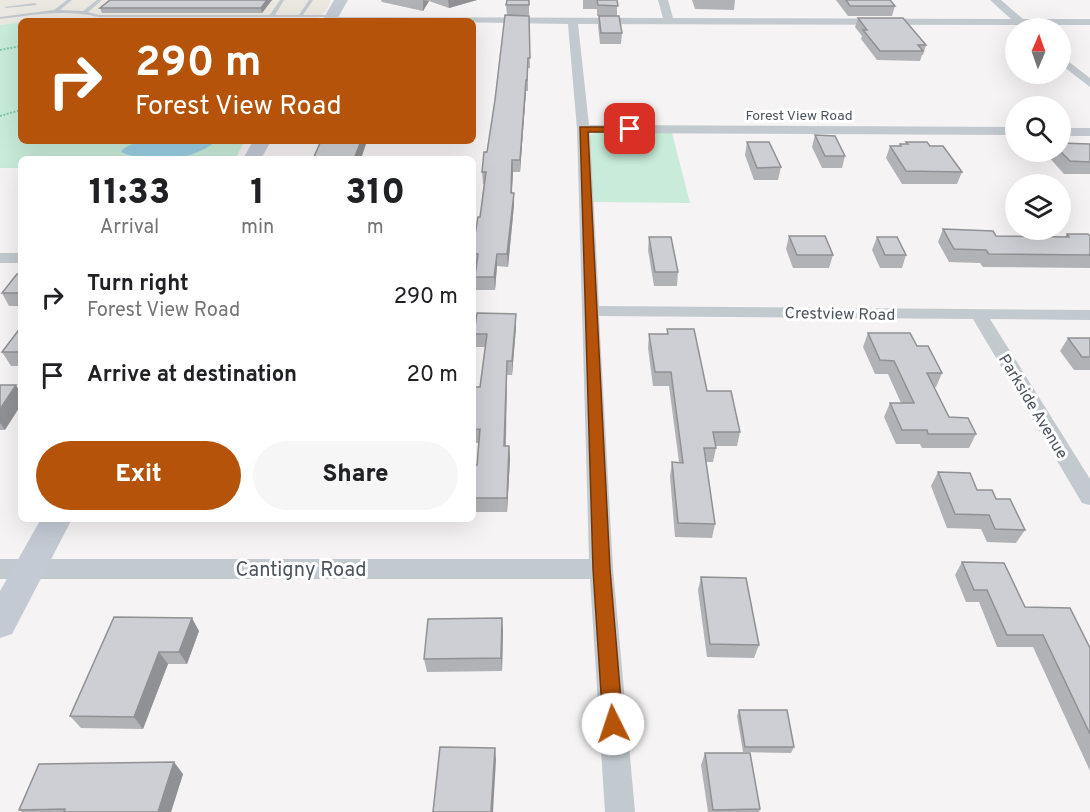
<!DOCTYPE html>
<html lang="en">
<head>
<meta charset="utf-8">
<style>
	body { margin:0; font-family:Overpass,sans-serif; background:#f6f6f6; color:#202124; height:100vh; display:flex; flex-direction:column; font-size:22px; white-space:nowrap }
	* { box-sizing:border-box; margin:0 }
	p { font-size:20px; color:#757577 }
	.icon { flex:none; width:33px; height:33px; fill:none; stroke:currentColor; stroke-width:2; stroke-linecap:round; stroke-linejoin:round }
	.map { position:relative; flex:1; overflow:hidden }
	.sheet { position:absolute; left:18px; top:156px; width:458px; height:366px; display:flex; flex-direction:column; background:#fff; border-radius:9px; box-shadow:0 6px 24px #0002 }
	.sheet>* { flex:none }
	.top-card { position:absolute; left:18px; top:18px; width:458px; height:126px; border-radius:9px; box-shadow:0 6px 24px #0002; background:#b45309; color:#fff; overflow:hidden }
	.needle { width:39px; rotate:2deg }
	.controls { position:absolute; left:1005px; top:18px; display:grid; gap:12px }
	.controls a { display:grid; place-items:center; width:66px; height:66px; border-radius:50%; background:#fff; box-shadow:0 6px 24px #0002; font-size:30px }
	.pin { position:absolute; display:grid; place-items:center; width:51px; height:51px; color:#fff; margin:-26px; border-radius:12px; box-shadow:0 3px 9px #0006 }
	.me { position:absolute; width:66px; margin:-33px; rotate:356deg; stroke-linejoin:round; filter:drop-shadow(0 0 4px #0008) }
	.turn { display:flex; align-items:center; gap:21px; height:126px; padding:0 18px; font-size:27px }
	.turn .icon { width:78px; height:78px; stroke-width:2.5 }
	.turn b { display:block; font-size:42px; line-height:51px }
	.eta { display:flex; justify-content:space-evenly; align-items:center; height:102px; text-align:center }
	.eta b { font-size:36px; font-weight:800; line-height:42px }
	.cta { display:flex; gap:12px; margin-top:auto; padding:12px 18px }
	.cta a { flex:1; height:69px; border-radius:36px; background:#b45309; color:#fff; font-size:24px; font-weight:800; line-height:69px; text-align:center }
	.cta a+a { background:#f6f6f6; color:#202124 }
	ul { padding:0; list-style:none }
	li { display:flex; align-items:center; gap:18px; height:78px; padding:0 18px }
	li div { flex:1 }
	li b { display:block; font-size:22px }
	li em { font-style:normal }
	.map>svg:first-child { display:block }
</style>
</head>
<body>
<div class="map">
<svg width="1090" height="812" viewBox="0 0 1090 812">
	<rect width="100%" height="100%" fill="#f5f3f3"/>
	<polygon fill="#eae8e1" points="0,0 331,0 326,11 315,21 37,20 0,25"/>
	<g fill="#c8ecd9">
		<polygon points="21,22 21,141 245,141 235,159 21,159 21,168 0,168 0,25"/>
		<polygon points="594,133 672,133 690,203 593,202 589,136"/>
	</g>
	<path fill="#9acfe4" d="M216,141C192,162 149,164 121,152C129,135 197,141 216,141Z"/>
	<g fill="none" stroke-linecap="round" stroke-linejoin="round">
		<g stroke="#83c7ab" stroke-width="2" stroke-dasharray="2 1.5" stroke-linecap="butt">
			<polyline points="0,50 21,46"/>
			<polyline points="0,116 21,110"/>
		</g>
		<g fill="#c2c9cf" fill-rule="evenodd">
			<path d="M67,0H72L60,10L83,11L97,0H102L88,12L98,15H270L280,0H284L275,15H299L309,0H313L303,15H332L334,16L332,17H98C65,9 34,15 0,19V17L54,10Z"/>
			<polygon points="35,3 37,5 6,8 4,7"/>
		</g>
		<g fill="#c2c9cf" fill-rule="evenodd">
			<polygon points="658,0 668,0 673,18 1011,19 990,0 1001,0 1023,19 1090,19 1090,25 1029,25 1024,28 1018,25 578,24 589,125 1016,127 1016,135 590,133 599,306 1090,310 1090,320 990,319 1090,479 1090,505 1082,503 973,319 599,316 613,569 635,812 605,812 590,579 0,579 0,559 589,559 577,129 568,24 325,20 330,17 663,18"/>
			<polygon points="1060,55 1090,78 1090,87 1060,64"/>
			<rect x="1060" y="128" width="30" height="8"/>
			<rect x="0" y="253" width="21" height="10"/>
		</g>
		<g fill="#c3cad4" fill-rule="evenodd">
			<polygon points="334,0 348,0 336,21 322,21"/>
			<polygon points="253,141 271,141 261,159 243,159"/>
			<polygon points="41,519 72,519 12,634 0,638 0,591"/>
		</g>
	</g>
	<g fill="#b0b2b6">
		<polygon points="110,0 272,0 262,13 102,13 100,8"/>
		<polygon points="381,0 477,0 449,8 429,1 423,11 382,2"/>
		<polygon points="529,0 529,15 507,15 506,5"/>
		<polygon points="583,0 617,0 617,16 597,16 597,9 583,9"/>
		<polygon points="692,0 735,0 734,10 695,9"/>
		<polygon points="836,0 890,0 895,6 892,16 848,16"/>
		<polygon points="529,16 530,68 528,68 528,91 526,91 520,172 513,172 512,193 514,205 508,267 497,266 495,290 476,290 475,277 476,266 473,266 472,252 480,217 484,184 483,184 482,172 487,152"/>
		<polygon points="599,16 622,33 621,44 600,44 598,26"/>
		<polygon points="858,18 926,45 923,55 922,55 920,61 877,60 861,39 862,36 855,27"/>
		<polygon points="815,135 845,156 842,168 822,168 812,147"/>
		<polygon points="747,142 781,167 778,180 754,180 745,155"/>
		<polygon points="906,142 930,146 962,172 957,184 902,184 886,158 890,146 899,146 900,144 906,144"/>
		<polygon points="1090,144 1090,174 1064,174 1047,155 1049,152 1060,152"/>
		<polygon points="943,229 996,236 1065,237 1067,234 1090,236 1090,268 983,267 980,263 949,262 938,242"/>
		<polygon points="789,236 833,255 829,268 793,268 786,249"/>
		<polygon points="649,237 678,272 677,286 654,286 648,250"/>
		<polygon points="877,237 906,255 902,268 880,268 872,250"/>
		<polygon points="21,274 21,306 9,306 2,293"/>
		<polygon points="21,327 21,366 11,366 2,352"/>
		<polygon points="516,327 512,375 507,375 506,446 509,446 510,459 507,512 472,512 472,465 477,465 479,443 472,443 472,387 480,387 485,347 475,347 474,334"/>
		<polygon points="667,329 707,391 740,432 737,446 716,446 716,448 713,462 706,462 715,524 712,538 675,537 670,476 672,462 679,462 669,386 653,386 648,348 649,334 667,334"/>
		<polygon points="868,333 917,346 942,373 936,387 934,387 949,417 976,434 969,448 922,448 920,444 896,444 884,417 890,403 901,403 888,374 875,374 863,347"/>
		<polygon points="1068,338 1090,338 1090,370 1074,370 1060,351"/>
		<polygon points="0,385 5,430 0,430"/>
		<polygon points="938,472 996,499 1025,530 1016,543 987,542 981,529 947,528 931,486"/>
		<polygon points="962,562 1025,607 1090,648 1090,771 1033,647 997,647 979,602 966,602 955,575"/>
		<polygon points="701,577 759,645 754,658 707,657 698,590"/>
		<polygon points="114,617 199,631 187,664 168,664 143,729 81,728 70,716"/>
		<polygon points="503,631 502,671 427,672 424,659"/>
		<polygon points="739,710 794,747 791,753 743,752 737,716"/>
		<polygon points="705,753 760,809 759,812 708,812 701,765"/>
		<polygon points="183,774 171,812 22,812 19,810"/>
	</g>
	<g fill="#909194">
		<polygon points="267,0 272,0 262,13 261,8"/>
		<polygon points="423,0 429,1 423,11"/>
		<polygon points="448,0 477,0 449,8"/>
		<polygon points="526,80 526,91 520,172 520,160"/>
		<polygon points="361,141 367,141 361,159 354,159"/>
		<polygon points="512,160 513,172 511,205 511,193"/>
		<polygon points="514,193 514,205 508,267 507,254"/>
		<polygon points="497,254 497,266 495,290 494,277"/>
		<polygon points="516,314 516,327 512,375 512,361"/>
		<polygon points="507,361 507,375 505,459 504,446"/>
		<polygon points="16,385 21,393 21,405 5,430 0,423 0,409"/>
		<polygon points="509,446 510,459 507,512 507,498"/>
		<polygon points="192,618 199,631 187,664 179,652"/>
		<polygon points="502,618 503,631 502,671 501,658"/>
		<polygon points="159,652 168,664 143,729 134,717"/>
		<polygon points="495,748 496,760 493,812 491,812"/>
		<polygon points="174,762 183,774 171,812 158,812"/>
	</g>
	<g fill="#cdcfd4" stroke="#909194" stroke-width="1.5">
		<polygon points="110,0 267,0 261,8 100,8"/>
		<polygon points="507,0 529,0 529,5 506,5"/>
		<polygon points="597,0 617,0 618,6 598,5"/>
		<polygon points="846,0 890,0 895,6 850,6"/>
		<polygon points="505,15 529,16 530,58 528,58 527,80 526,80 520,160 512,160 511,193 514,193 507,254 497,254 494,277 475,277 478,254 472,254 472,252 478,217 480,217 486,172 482,172 484,152 487,152 495,100"/>
		<polygon points="599,16 619,16 622,33 601,33"/>
		<polygon points="858,18 903,18 926,45 918,45 923,51 880,51 863,30 867,30"/>
		<polygon points="364,20 407,21 364,21"/>
		<polygon points="815,135 835,136 845,156 825,156"/>
		<polygon points="321,141 361,141 354,159 313,159"/>
		<polygon points="747,142 769,142 781,167 757,168"/>
		<polygon points="906,142 927,142 930,146 943,146 962,172 906,171 890,146 901,146 900,144 908,144"/>
		<polygon points="1060,143 1090,144 1090,162 1070,161 1060,151"/>
		<polygon points="943,229 993,231 996,236 1069,237 1067,234 1088,234 1090,236 1090,255 989,254 986,250 954,249"/>
		<polygon points="789,236 825,236 833,255 797,255"/>
		<polygon points="649,237 671,237 678,272 655,272"/>
		<polygon points="877,237 897,237 906,255 885,255"/>
		<polygon points="17,274 21,274 21,293 2,293"/>
		<polygon points="477,313 516,314 512,361 507,361 504,446 509,446 507,498 472,498 472,465 477,465 480,429 472,430 472,387 480,387 487,334 474,334"/>
		<polygon points="21,327 21,352 2,352"/>
		<polygon points="667,329 694,329 707,391 731,391 740,432 713,432 716,448 704,448 715,524 678,523 672,462 683,463 671,372 655,372 649,334 668,334"/>
		<polygon points="868,333 910,333 917,346 928,346 942,373 927,373 949,417 968,418 976,434 928,434 927,430 902,430 890,403 914,403 894,361 880,360"/>
		<polygon points="1068,338 1090,338 1090,357 1082,357"/>
		<polygon points="0,385 16,385 0,409"/>
		<polygon points="938,472 970,473 977,490 992,490 996,499 1010,499 1025,530 995,529 989,515 955,514"/>
		<polygon points="962,562 1004,563 1025,607 1070,608 1090,648 1090,734 1043,635 1007,635 987,590 974,590"/>
		<polygon points="701,577 746,578 759,645 710,644"/>
		<polygon points="114,617 192,618 179,652 159,652 134,717 70,716"/>
		<polygon points="502,618 501,658 424,659 428,619"/>
		<polygon points="739,710 787,710 794,747 745,747"/>
		<polygon points="440,747 495,748 491,812 433,812"/>
		<polygon points="705,753 750,753 760,809 713,810"/>
		<polygon points="174,762 158,812 64,812 65,809 19,810 39,764"/>
	</g>
	<polygon fill="#b45309" stroke="#753606" stroke-width="1.5" points="580,127 630,127 635,129 630,132 588,132 610,569 623,724 620,730 613,733 606,730 603,724 593,569"/>
	<g text-anchor="middle" stroke-width="6" stroke-linejoin="round" paint-order="stroke">
		<g font-size="14" fill="#4c545e" stroke="#fff">
			<text x="799" y="120">Forest View Road</text>
		</g>
		<g font-size="16" fill="#4c545e" stroke="#fff">
			<text transform="translate(840 313) rotate(1)" y="6">Crestview Road</text>
			<text transform="translate(1034 406) rotate(59)" y="6">Parkside Avenue</text>
		</g>
		<g font-size="20" fill="#4c545e" stroke="#fff">
			<text x="301" y="576">Cantigny Road</text>
		</g>
	</g>
</svg>
<div class="controls">
<a><svg class="needle" viewBox="-14 -14 28 28"><path d="M0-13l5 13h-10z" fill="#e53935"/><path d="M0 13l5-13h-10z" fill="#757577"/></svg></a>
<a><svg class="icon" aria-label="search" viewBox="0 0 24 24"><circle cx="10" cy="10" r="6"/><path d="M15 15l6 6"/></svg></a>
<a><svg class="icon" aria-label="layers" viewBox="0 0 24 24"><path d="M12 4l9 5-9 5-9-5zM3 14l9 5 9-5"/></svg></a>
</div>
<div class="pin" style="left:630px;top:129px;background:#d93025"><svg class="icon" aria-label="arrive" viewBox="0 0 24 24"><path d="M6 21V4h12l-3 4 3 4H6"/></svg></div>
<svg class="me" style="left:613px;top:724px" viewBox="-20 -20 40 40"><circle r="19" fill="#fff"/><path d="M0-13L10 11 0 6-10 11z" fill="#b45309"/></svg>
<div class="top-card">
<div class="turn"><svg class="icon" aria-label="right" viewBox="0 0 24 24"><path d="M7 20v-9h11M14 6l5 5-5 5"/></svg><div><b>290 m</b>Forest View Road</div></div>
</div>
<section class="sheet">
<div class="eta">
<div><b>11:33</b><p>Arrival</p></div>
<div><b>1</b><p>min</p></div>
<div><b>310</b><p>m</p></div>
</div>
<ul>
<li><svg class="icon" aria-label="right" viewBox="0 0 24 24"><path d="M7 20v-9h11M14 6l5 5-5 5"/></svg><div><b>Turn right</b><p>Forest View Road</p></div><em>290 m</em></li>
<li><svg class="icon" aria-label="arrive" viewBox="0 0 24 24"><path d="M6 21V4h12l-3 4 3 4H6"/></svg><div><b>Arrive at destination</b></div><em>20 m</em></li>
</ul>
<div class="cta"><a>Exit</a><a>Share</a></div>
</section>
</div>
</body>
</html>
